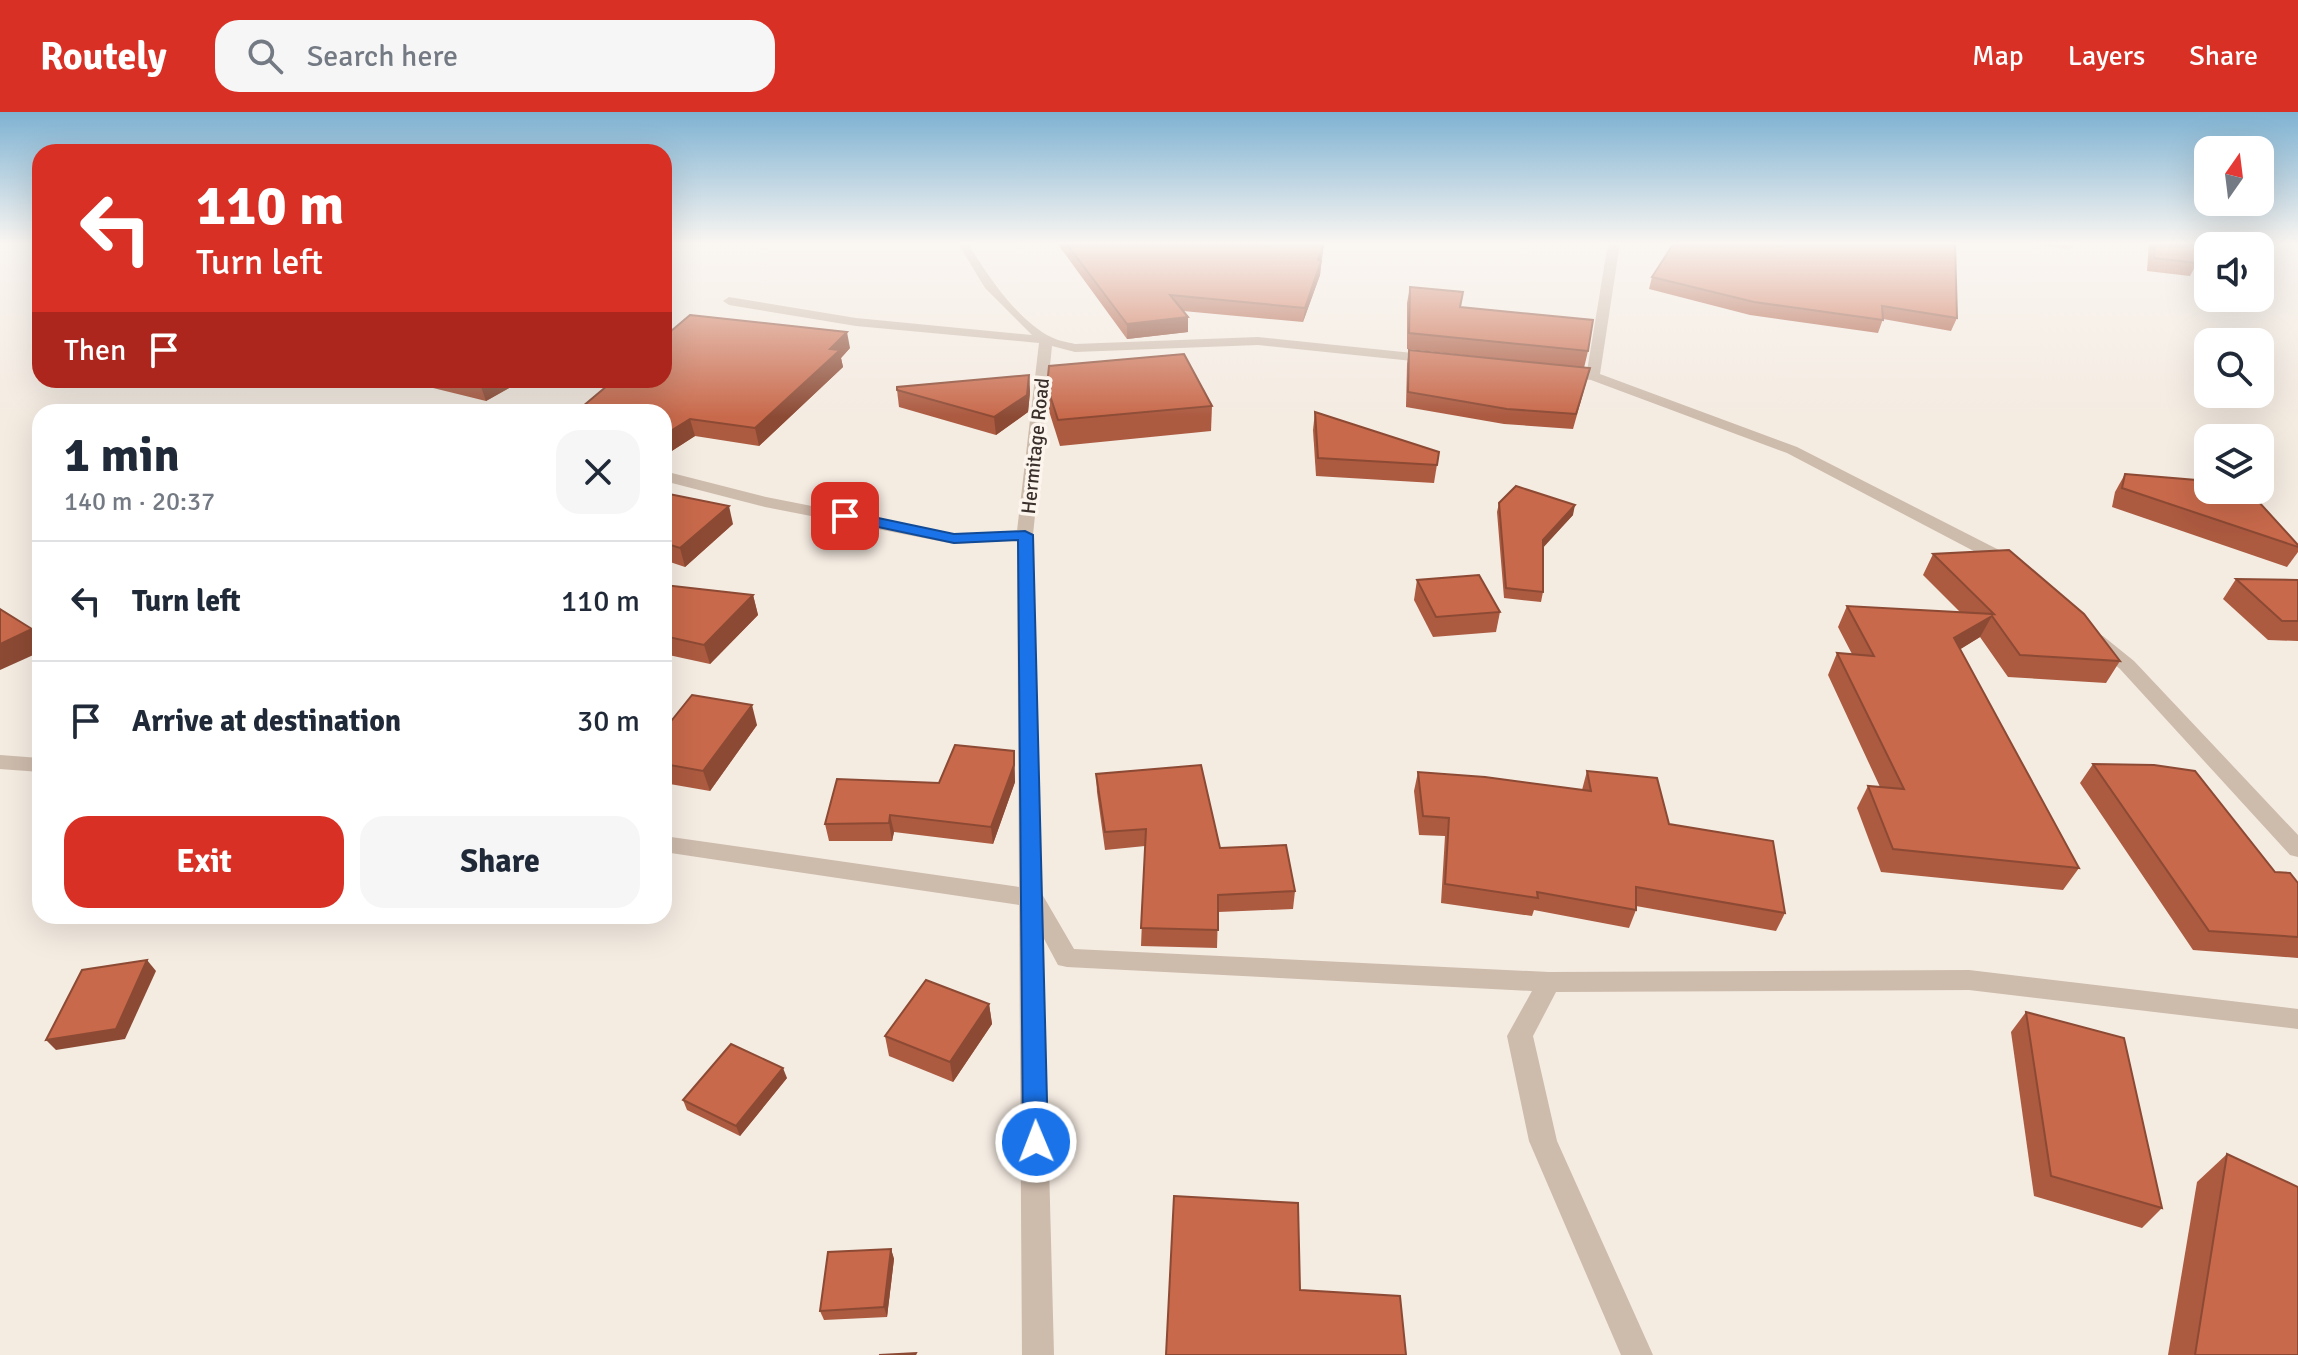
<!DOCTYPE html>
<html lang="en">
<head>
<meta charset="utf-8">
<style>
	body { margin:0; font-family:Signika,sans-serif; background:#f6f6f7; color:#1f2937; height:100vh; display:flex; flex-direction:column; font-size:30px; white-space:nowrap }
	* { box-sizing:border-box; margin:0 }
	p { font-size:26px; color:#747a83 }
	.icon { flex:none; width:44px; height:44px; fill:none; stroke:currentColor; stroke-width:2; stroke-linecap:round; stroke-linejoin:round }
	.map { position:relative; flex:1; overflow:hidden }
	.drawer { position:absolute; left:32px; top:292px; width:640px; height:520px; display:flex; flex-direction:column; background:#fff; border-radius:24px; box-shadow:0 8px 32px #0002 }
	.drawer>* { flex:none }
	.top-card { position:absolute; left:32px; top:32px; width:640px; height:244px; border-radius:24px; box-shadow:0 8px 32px #0002; background:#d93025; color:#fff; overflow:hidden }
	.needle { width:52px; rotate:14deg }
	.buttons { position:absolute; left:2194px; top:24px; display:grid; gap:16px }
	.buttons a { display:grid; place-items:center; width:80px; height:80px; border-radius:16px; background:#fff; box-shadow:0 8px 32px #0002; font-size:40px }
	.pin { position:absolute; display:grid; place-items:center; width:68px; height:68px; color:#fff; margin:-34px; border-radius:16px; box-shadow:0 4px 12px #0006 }
	.me { position:absolute; width:88px; margin:-44px; rotate:359deg; stroke-linejoin:round; filter:drop-shadow(0 0 6px #0008) }
	.turn { display:flex; align-items:center; gap:28px; height:168px; padding:0 32px; font-size:36px }
	.turn .icon { width:104px; height:104px; stroke-width:2.5 }
	.turn b { display:block; font-size:56px; line-height:68px }
	.then { display:flex; align-items:center; height:76px; padding:0 32px; background:#0003; gap:16px; font-size:30px }
	.round { display:grid; place-items:center; flex:none; width:84px; height:84px; border-radius:24px; background:#f6f6f7 }
	.overview { display:flex; align-items:center; justify-content:space-between; height:136px; padding:0 32px }
	h1 { font-size:48px; font-weight:700; line-height:60px }
	.action { display:flex; gap:16px; margin-top:auto; padding:16px 32px }
	.action a { flex:1; height:92px; border-radius:24px; background:#d93025; color:#fff; font-size:32px; font-weight:700; line-height:92px; text-align:center }
	.action a+a { background:#f6f6f7; color:#1f2937 }
	ul { padding:0; list-style:none }
	li { display:flex; align-items:center; gap:24px; height:120px; padding:0 32px; border-top:2px solid #e0e1e3 }
	li div { flex:1 }
	li b { display:block; font-size:30px }
	li em { font-style:normal }
	header { display:flex; align-items:center; gap:48px; box-sizing:border-box; height:112px; padding:0 40px; background:#d93025; color:#fff }
	header strong { font-size:38px }
	nav { display:flex; gap:44px; margin-inline-start:auto; font-size:28px }
	.search { width:560px; height:72px; background:#f6f6f7; display:flex; align-items:center; gap:20px; box-sizing:border-box; padding:0 28px; border-radius:24px; color:#747a83; font-size:30px }
	.map>svg:first-child { display:block }
</style>
</head>
<body>
<header>
<strong>Routely</strong>
<div class="search"><svg class="icon" aria-label="search" viewBox="0 0 24 24"><circle cx="10" cy="10" r="6"/><path d="M15 15l6 6"/></svg>Search here</div>
<nav><a>Map</a><a>Layers</a><a>Share</a></nav>
</header>
<div class="map">
<svg width="2298" height="1243" viewBox="0 0 2298 1243">
	<rect width="100%" height="100%" fill="#f4ebe1"/>
	<g fill="none" stroke-linecap="round" stroke-linejoin="round">
		<g fill="#cdbbac" fill-rule="evenodd">
			<path d="M958,131H968C986,162 1018,209 1051,225C1058,229 1068,230 1075,232L1258,225L1432,243L1439,247L1432,251L1258,233L1075,240L1052,234L1033,423L1042,782L1074,837L1549,860L1969,858L2298,897V917L1969,878L1556,880L1533,924L1557,1029L1653,1243H1621L1529,1029L1507,924L1532,879L1067,855L1058,853L1043,825L1054,1243H1022L1019,793L664,740V724L1019,775L1017,428L954,432L765,395L664,369V359L766,385L954,422L1017,419L1039,231L856,214L729,193L723,189L729,185L856,206L1032,223L985,176Z"/>
			<polygon points="1608,131 1620,131 1600,262 1797,335 1999,438 2016,454 2014,458 2002,458 1987,446 1787,341 1591,268 1558,264 1556,261 1563,257 1587,259"/>
			<polygon points="2034,131 2060,131 2074,135 2068,138"/>
			<polygon points="2097,522 2103,524 2134,549 2298,723 2298,745 2290,743 2120,557 2091,532 2088,528 2091,524"/>
			<polygon points="0,643 40,646 40,660 0,657"/>
		</g>
	</g>
	<g fill="#ac5a40">
		<polygon points="1057,131 1324,131 1320,163 1303,210 1183,199 1188,220 1127,227"/>
		<polygon points="1674,131 1957,206 1951,219 1883,207 1878,221 1750,203 1649,177 1652,165"/>
		<polygon points="2149,131 2198,131 2197,151 2190,164 2147,159"/>
		<polygon points="1410,175 1460,195 1588,239 1584,256 1407,237 1407,191"/>
		<polygon points="850,236 841,246 843,255 759,334 695,324 664,344 664,300"/>
		<polygon points="1409,238 1586,271 1573,317 1504,312 1406,295 1407,252"/>
		<polygon points="1029,263 1030,280 1028,300 996,323 899,295 897,278"/>
		<polygon points="422,268 523,268 486,289 425,274"/>
		<polygon points="1047,274 1212,294 1211,319 1060,334 1049,299"/>
		<polygon points="1315,300 1439,340 1434,371 1316,364 1313,318"/>
		<polygon points="2125,362 2298,435 2298,440 2287,455 2112,395 2115,380"/>
		<polygon points="664,381 733,412 685,455 664,448"/>
		<polygon points="1499,391 1573,403 1543,435 1543,480 1541,490 1504,486 1497,400"/>
		<polygon points="1933,442 2120,549 2106,571 2008,565 1980,525 1960,537 2079,756 2063,778 1881,760 1857,696 1868,674 1880,675 1828,563 1837,541 1852,542 1838,515 1847,494 1960,500 1923,463"/>
		<polygon points="2236,467 2298,468 2298,529 2268,528 2223,487"/>
		<polygon points="1417,468 1500,500 1496,520 1433,525 1414,488"/>
		<polygon points="664,473 753,483 758,503 710,552 664,542"/>
		<polygon points="757,613 710,679 664,671 664,618"/>
		<polygon points="1014,639 1015,670 993,732 894,720 892,729 829,729 825,712 939,671"/>
		<polygon points="2093,652 2275,760 2298,771 2298,846 2193,838 2080,671"/>
		<polygon points="1587,659 1669,712 1785,801 1776,819 1636,794 1636,798 1629,816 1534,798 1532,804 1441,791 1445,724 1419,723 1414,679 1418,660 1582,678"/>
		<polygon points="1096,662 1295,779 1293,797 1218,800 1217,836 1141,834 1145,734 1105,738 1097,680"/>
		<polygon points="989,892 992,912 953,970 889,944 885,924"/>
		<polygon points="2026,900 2162,1096 2142,1116 2034,1084 2011,920"/>
		<polygon points="787,966 740,1024 687,998 683,988"/>
		<polygon points="2227,1042 2298,1243 2168,1243 2197,1070"/>
		<polygon points="891,1137 894,1147 887,1205 824,1208 820,1199"/>
	</g>
	<g fill="#8c4a34">
		<polygon points="1324,131 1322,144 1318,158 1321,149 1320,163 1303,210 1305,196"/>
		<polygon points="1188,205 1188,220 1127,227 1127,212"/>
		<polygon points="847,220 850,236 841,246 843,255 759,334 755,316"/>
		<polygon points="1029,263 1030,280 1028,300 996,323 994,305"/>
		<polygon points="488,268 523,268 486,289 480,272"/>
		<polygon points="690,307 695,324 664,344 664,323"/>
		<polygon points="1575,393 1573,403 1541,438 1543,428"/>
		<polygon points="729,394 733,412 685,455 680,436"/>
		<polygon points="753,483 758,503 710,552 704,533"/>
		<polygon points="1992,504 1980,525 1943,548 1954,526"/>
		<polygon points="32,517 40,529 40,540 0,558 0,532"/>
		<polygon points="752,593 757,613 710,679 703,659"/>
		<polygon points="1014,639 1015,670 993,732 991,715"/>
		<polygon points="890,703 894,720 892,729 889,711"/>
		<polygon points="147,848 156,859 125,927 56,938 46,928"/>
		<polygon points="989,892 992,912 953,970 950,950"/>
		<polygon points="783,956 787,966 740,1024 736,1014"/>
		<polygon points="891,1137 894,1147 887,1205 884,1195"/>
	</g>
	<g fill="#c8694b" stroke="#8c4a34" stroke-width="2">
		<polygon points="1066,131 1324,131 1318,148 1321,149 1305,196 1170,183 1188,205 1127,212"/>
		<polygon points="1674,131 1955,131 1957,206 1882,194 1883,208 1754,190 1652,165"/>
		<polygon points="2155,131 2198,131 2197,151 2154,146"/>
		<polygon points="1410,175 1463,180 1460,195 1593,208 1588,239 1409,221"/>
		<polygon points="690,203 847,220 830,237 840,238 755,316 690,307 664,323 664,300 576,300 614,268 664,268 664,225"/>
		<polygon points="1409,238 1590,256 1576,302 1507,297 1408,280"/>
		<polygon points="1184,242 1212,294 1058,308 1047,274 1049,254"/>
		<polygon points="1029,263 1027,283 994,305 897,278 897,275"/>
		<polygon points="462,268 488,268 480,272"/>
		<polygon points="1315,300 1439,340 1437,353 1318,346"/>
		<polygon points="2125,362 2208,369 2208,378 2248,378 2298,433 2298,435 2122,376"/>
		<polygon points="1516,374 1575,393 1543,428 1543,480 1506,476 1499,391"/>
		<polygon points="664,381 729,394 680,436 664,431"/>
		<polygon points="2009,438 2084,502 2120,549 2020,543 1992,504 1954,526 2079,756 1893,737 1868,674 1904,677 1837,541 1874,544 1847,494 1994,502 1933,442"/>
		<polygon points="1479,463 1500,500 1436,505 1417,468"/>
		<polygon points="2236,467 2298,468 2298,509 2282,509"/>
		<polygon points="664,473 753,483 704,533 664,524"/>
		<polygon points="0,497 32,517 0,532"/>
		<polygon points="692,583 752,593 703,659 664,652 664,618"/>
		<polygon points="955,633 1014,639 1014,653 991,715 890,703 889,711 825,712 837,667 939,671"/>
		<polygon points="2093,652 2154,653 2195,659 2275,760 2290,761 2298,771 2298,825 2209,819"/>
		<polygon points="1201,653 1220,736 1286,733 1295,779 1218,783 1218,818 1141,816 1146,717 1105,720 1096,662"/>
		<polygon points="1587,659 1657,666 1669,712 1773,729 1785,801 1636,775 1636,798 1537,780 1538,786 1445,772 1449,706 1423,704 1418,660 1485,665 1591,679"/>
		<polygon points="147,848 116,917 46,928 82,858"/>
		<polygon points="926,868 989,892 950,950 885,924"/>
		<polygon points="2026,900 2124,926 2162,1096 2051,1064"/>
		<polygon points="731,932 783,956 736,1014 683,988"/>
		<polygon points="2227,1042 2298,1075 2298,1243 2195,1243"/>
		<polygon points="1174,1084 1298,1091 1300,1178 1400,1184 1406,1243 1166,1243"/>
		<polygon points="891,1137 884,1195 820,1199 828,1140"/>
		<polygon points="916,1241 915,1243 879,1243"/>
	</g>
	<linearGradient id="sky" x2="0" y2="1"><stop stop-color="#7eb2d2"/><stop offset="0.43" stop-color="#faf6f2"/><stop offset="1" stop-color="#faf6f2" stop-opacity="0"/></linearGradient>
	<rect width="2298" height="305" fill="url(#sky)"/>
	<polygon fill="#1a73e8" stroke="#114b97" stroke-width="2" points="845,399 954,422 1025,419 1033,423 1048,1030 1045,1038 1036,1041 1027,1038 1023,1030 1018,428 954,431 840,407 840,401"/>
	<g text-anchor="middle" stroke-width="7" stroke-linejoin="round" paint-order="stroke">
		<g font-size="20" fill="#3b302b" stroke="#fbf5ee">
			<text transform="translate(1035 334) rotate(-84)" y="7">Hermitage Road</text>
		</g>
	</g>
</svg>
<div class="buttons">
<a><svg class="needle" viewBox="-14 -14 28 28"><path d="M0-13l5 13h-10z" fill="#e53935"/><path d="M0 13l5-13h-10z" fill="#747a83"/></svg></a>
<a><svg class="icon" aria-label="sound" viewBox="0 0 24 24"><path d="M4 9h4l5-4v14l-5-4H4zM17 9q2 3 0 6"/></svg></a>
<a><svg class="icon" aria-label="search" viewBox="0 0 24 24"><circle cx="10" cy="10" r="6"/><path d="M15 15l6 6"/></svg></a>
<a><svg class="icon" aria-label="layers" viewBox="0 0 24 24"><path d="M12 4l9 5-9 5-9-5zM3 14l9 5 9-5"/></svg></a>
</div>
<div class="pin" style="left:845px;top:404px;background:#d93025"><svg class="icon" aria-label="arrive" viewBox="0 0 24 24"><path d="M6 21V4h12l-3 4 3 4H6"/></svg></div>
<svg class="me" style="left:1036px;top:1030px" viewBox="-20 -20 40 40"><circle r="17" fill="#1a73e8" stroke="#fff" stroke-width="3"/><path d="M0-11L8 9 0 5-8 9z" fill="#fff"/></svg>
<div class="top-card">
<div class="turn"><svg class="icon" aria-label="left" viewBox="0 0 24 24"><path d="M17 20v-9H6M10 6l-5 5 5 5"/></svg><div><b>110 m</b>Turn left</div></div>
<div class="then">Then<svg class="icon" aria-label="arrive" viewBox="0 0 24 24"><path d="M6 21V4h12l-3 4 3 4H6"/></svg></div>
</div>
<section class="drawer">
<div class="overview"><div><h1>1 min</h1><p>140 m · 20:37</p></div><a class="round"><svg class="icon" aria-label="close" viewBox="0 0 24 24"><path d="M6 6l12 12M18 6L6 18"/></svg></a></div>
<ul>
<li><svg class="icon" aria-label="left" viewBox="0 0 24 24"><path d="M17 20v-9H6M10 6l-5 5 5 5"/></svg><div><b>Turn left</b></div><em>110 m</em></li>
<li><svg class="icon" aria-label="arrive" viewBox="0 0 24 24"><path d="M6 21V4h12l-3 4 3 4H6"/></svg><div><b>Arrive at destination</b></div><em>30 m</em></li>
</ul>
<div class="action"><a>Exit</a><a>Share</a></div>
</section>
</div>
</body>
</html>
